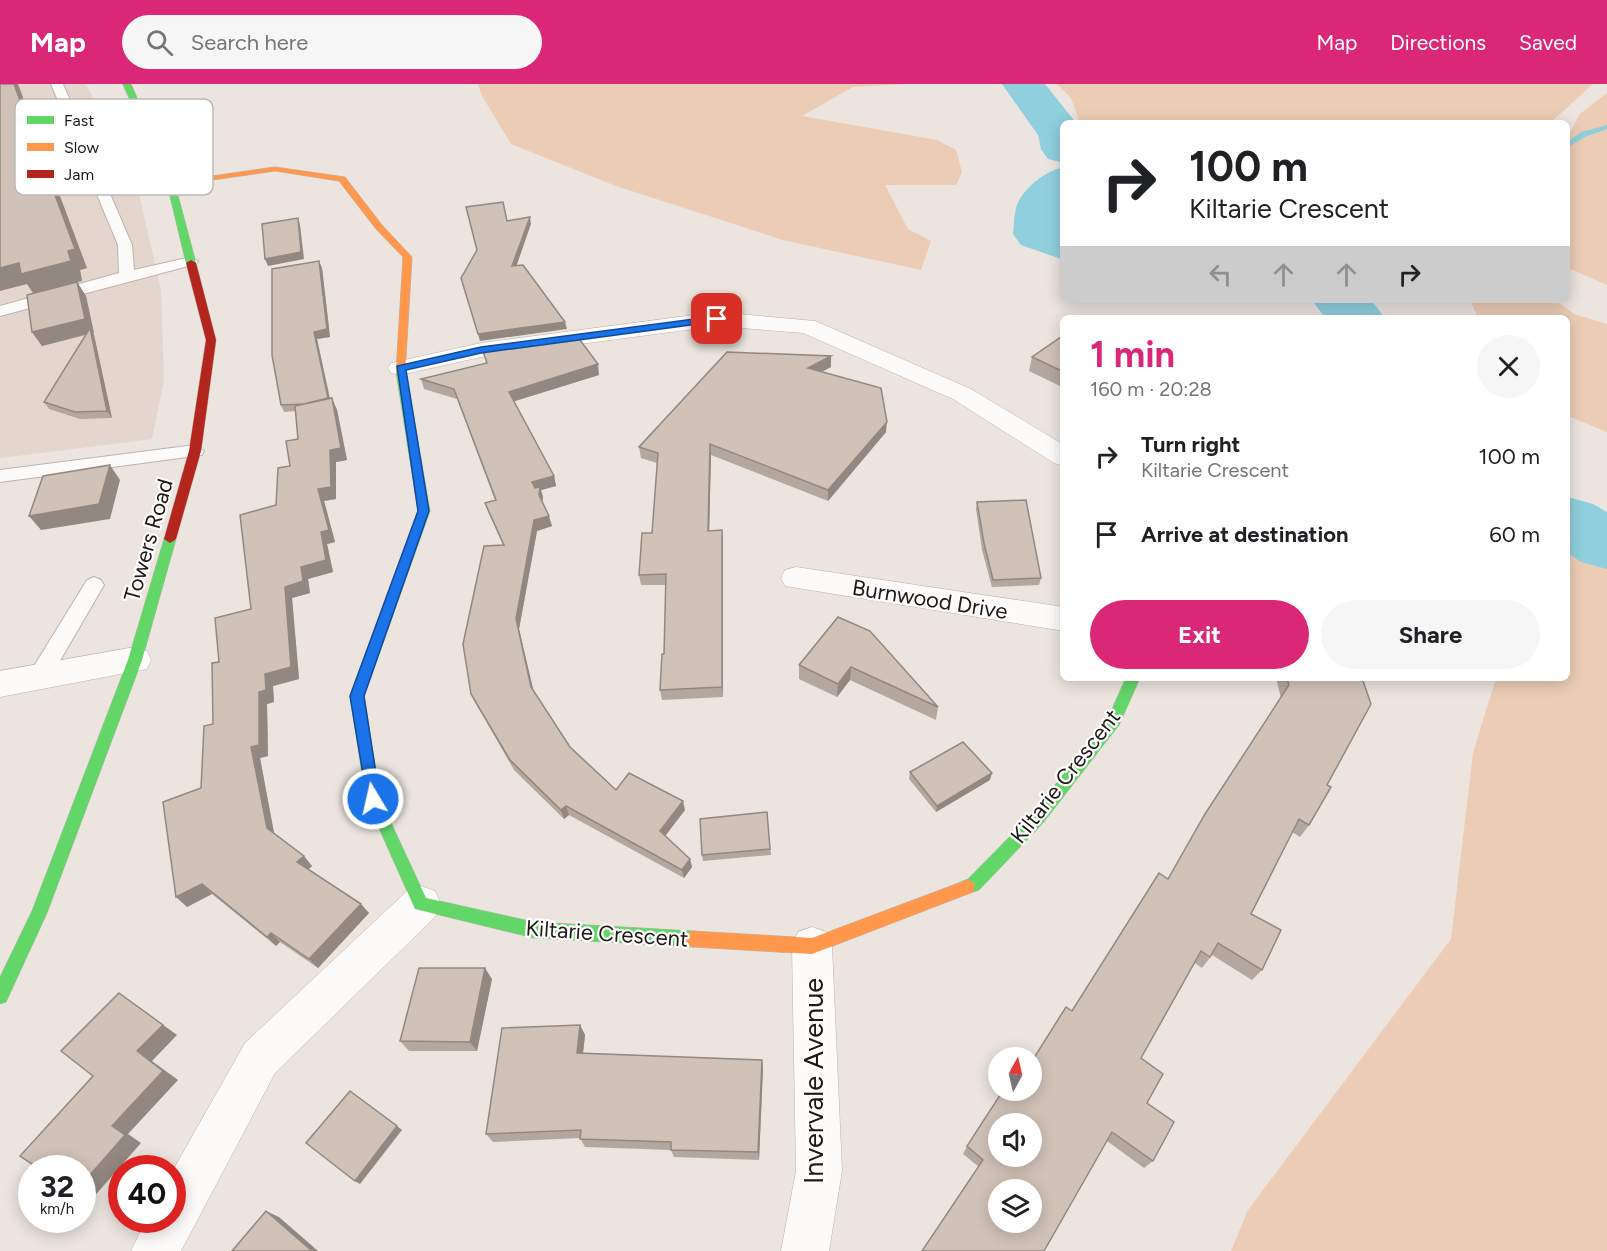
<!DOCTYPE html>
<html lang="en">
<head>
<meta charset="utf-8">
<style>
	body { margin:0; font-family:Figtree,sans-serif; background:#f6f6f6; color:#202124; height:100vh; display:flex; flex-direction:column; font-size:22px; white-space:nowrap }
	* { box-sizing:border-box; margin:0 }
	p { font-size:20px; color:#757577 }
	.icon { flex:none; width:33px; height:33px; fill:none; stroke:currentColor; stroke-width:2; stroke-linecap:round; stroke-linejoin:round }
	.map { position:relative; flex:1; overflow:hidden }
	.drawer { position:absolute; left:1060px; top:231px; width:510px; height:366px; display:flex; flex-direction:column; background:#fff; border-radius:9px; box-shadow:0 3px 15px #0003 }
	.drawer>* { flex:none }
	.banner { position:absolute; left:1060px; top:36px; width:510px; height:183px; border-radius:9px; box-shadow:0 3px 15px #0003; background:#fff; color:#202124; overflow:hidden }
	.needle { width:39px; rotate:8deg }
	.tools { position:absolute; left:988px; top:963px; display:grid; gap:12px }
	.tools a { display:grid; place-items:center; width:54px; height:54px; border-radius:50%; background:#fff; box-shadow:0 3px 15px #0003; font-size:30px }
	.speed { position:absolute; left:18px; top:1071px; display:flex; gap:12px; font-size:30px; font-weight:700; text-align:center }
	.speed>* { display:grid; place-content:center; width:78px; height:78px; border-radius:50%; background:#fff; box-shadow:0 3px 15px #0003; line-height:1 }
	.speed small { font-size:15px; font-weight:400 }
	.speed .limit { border:9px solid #d22; background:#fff; color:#111 }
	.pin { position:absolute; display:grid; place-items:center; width:51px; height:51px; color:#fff; margin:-26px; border-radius:12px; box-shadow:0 3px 9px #0006 }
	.me { position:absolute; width:66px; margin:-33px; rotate:351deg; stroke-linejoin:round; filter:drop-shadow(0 0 4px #0008) }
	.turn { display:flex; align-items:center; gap:21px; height:126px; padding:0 30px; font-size:27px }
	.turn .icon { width:78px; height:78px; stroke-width:2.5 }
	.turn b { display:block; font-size:42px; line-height:51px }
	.lanes { display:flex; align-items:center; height:57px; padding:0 30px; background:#0003; justify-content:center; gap:30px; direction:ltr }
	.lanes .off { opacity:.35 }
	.round { display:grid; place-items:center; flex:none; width:63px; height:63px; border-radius:32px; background:#f6f6f6 }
	.overview { display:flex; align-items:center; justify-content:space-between; height:102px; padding:0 30px }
	h1 { font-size:36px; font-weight:700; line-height:45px; color:#db2777 }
	.action { display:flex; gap:12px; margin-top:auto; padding:12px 30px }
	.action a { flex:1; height:69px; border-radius:36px; background:#db2777; color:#fff; font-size:24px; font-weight:700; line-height:69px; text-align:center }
	.action a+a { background:#f6f6f6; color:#202124 }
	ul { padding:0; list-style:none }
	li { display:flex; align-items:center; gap:18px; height:78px; padding:0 30px }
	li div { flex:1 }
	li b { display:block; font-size:22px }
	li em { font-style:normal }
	header { display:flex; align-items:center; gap:36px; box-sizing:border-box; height:84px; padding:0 30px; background:#db2777; color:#fff }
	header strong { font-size:28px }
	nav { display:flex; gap:33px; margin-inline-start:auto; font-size:21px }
	.search { width:420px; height:54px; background:#f6f6f6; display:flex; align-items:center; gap:15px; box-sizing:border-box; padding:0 21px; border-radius:33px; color:#757577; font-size:22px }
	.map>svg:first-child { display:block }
</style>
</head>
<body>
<header>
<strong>Map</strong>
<div class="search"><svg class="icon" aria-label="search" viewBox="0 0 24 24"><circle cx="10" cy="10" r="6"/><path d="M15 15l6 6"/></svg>Search here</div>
<nav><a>Map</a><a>Directions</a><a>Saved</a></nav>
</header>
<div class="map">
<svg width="1607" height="1167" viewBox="0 0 1607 1167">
	<rect width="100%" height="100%" fill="#ebe4df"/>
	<polygon fill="#e5d6cd" points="0,0 86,0 139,110 161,206 164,296 152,355 0,374"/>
	<g fill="#ecccb4">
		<polygon points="478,0 909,0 853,3 802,32 937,56 956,66 962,88 956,101 885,101 908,145 931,157 921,186 783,156 616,102 511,60 482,12"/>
		<polygon points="1057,0 1593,0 1550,39 1080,39 1071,14"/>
		<polygon points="1607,9 1607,201 1568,184 1568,52 1580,30"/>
		<polygon points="1470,216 1555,216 1574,230 1607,240 1607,348 1568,332 1568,234 1478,234"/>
		<polygon points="1568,454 1607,478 1607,1167 1231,1167 1248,1126 1451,855 1473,669 1496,594 1568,594"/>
	</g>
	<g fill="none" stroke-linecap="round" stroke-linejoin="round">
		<polygon fill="#8fcfde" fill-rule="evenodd" points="1607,41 1607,45 1587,52 1568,63 1568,58 1581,48"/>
		<g fill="#8fcfde" fill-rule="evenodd">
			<polygon points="1002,0 1045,0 1076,39 1064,39 1064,79 1048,75 1041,65 1038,51"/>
			<path d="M1064,83V176L1021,161L1013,150C1014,141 1014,129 1017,121C1024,103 1046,87 1064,83Z"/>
			<polygon points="1312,216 1371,216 1385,234 1325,234"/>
			<polygon points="1568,413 1593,420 1607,428 1607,485 1581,478 1568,469"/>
		</g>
		<g stroke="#bab4b0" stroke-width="2">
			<g id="lane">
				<polygon points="51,0 63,0 132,161 134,186 191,173 198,177 196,180 0,232 0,222 119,189 118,161"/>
				<polygon points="195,361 204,367 202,371 0,398 0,386"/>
				<polygon points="94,493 101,496 104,501 47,599 39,602 31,599 28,593 31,587 87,496"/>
			</g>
		</g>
		<g stroke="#bab4b0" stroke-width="1">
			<g id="street">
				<polygon points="717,228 815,237 971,305 1064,361 1064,382 1054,379 953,315 803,249 717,242 481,273 400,291 391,289 388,284 391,279 481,259"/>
				<polygon points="796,483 1064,523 1064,547 785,502 781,494 785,486"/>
				<polygon points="135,563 147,567 151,576 147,585 0,613 0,587"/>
				<polygon points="421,802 435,807 441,820 435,833 275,989 181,1167 131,1167 146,1136 172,1136 172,1088 245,959 407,807"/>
				<polygon points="812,843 826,848 832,862 842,1087 829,1167 781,1167 796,1087 792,862 798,848"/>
			</g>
		</g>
		<g stroke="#bab4b0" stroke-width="1">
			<g id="fast">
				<polygon points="123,0 131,0 175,100 196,179 194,181 186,179 167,100"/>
				<polygon points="401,285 406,288 430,427 364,612 380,715 426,814 534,838 693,847 699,849 701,855 699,861 693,863 534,854 415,825 366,715 350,612 418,427 396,288"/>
				<polygon points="170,451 176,455 142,576 47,829 6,918 0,920 0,893 32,827 128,576 164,455"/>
				<polygon points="1126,594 1140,594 1119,641 1043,739 979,806 967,810 961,808 959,803 961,798 968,795 1033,729 1108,634"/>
			</g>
		</g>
		<g stroke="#bab4b0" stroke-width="1">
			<g id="slow">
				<polygon points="275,83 345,93 382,141 412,173 405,290 401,291 396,288 403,173 376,145 339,97 275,87 171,102 167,100 171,98"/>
				<polygon points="967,796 973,798 975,803 973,808 812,870 693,863 687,861 685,855 687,849 693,847 812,854"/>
			</g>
		</g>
		<g stroke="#bab4b0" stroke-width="1">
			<polygon id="jam" points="191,176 196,179 216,256 201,367 176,455 170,459 164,455 189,367 206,256 186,179"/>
		</g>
		<use href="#lane" fill="#fcfbfa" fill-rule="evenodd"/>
		<use href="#street" fill="#fcfbfa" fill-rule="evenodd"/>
		<use href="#fast" fill="#63d668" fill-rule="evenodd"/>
		<use href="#slow" fill="#ff974d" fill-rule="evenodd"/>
		<use href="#jam" fill="#b3261e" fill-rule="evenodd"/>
	</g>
	<g fill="#b4a79d">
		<polygon points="0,0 87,184 80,186 82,197 77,198 86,212 94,249 93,249 94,251 112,334 80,335 49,325 44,318 86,251 42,262 32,248 33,209 27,200"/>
		<polygon points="322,184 330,253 317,255 330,314 337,326 347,376 336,378 336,415 324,417 335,458 327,460 333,488 308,495 310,509 292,514 299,595 273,602 274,618 267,620 268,672 260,674 274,750 312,782 308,786 369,829 318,884 280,858 276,862 212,810 187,823 201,704 213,640 219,578 251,525 276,421 290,382 298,355 296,327 284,328 281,321"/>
		<polygon points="1064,251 1064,304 1029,287 1032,273"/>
		<polygon points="831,272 831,283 821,288 886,348 828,417 711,371 709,447 722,446 723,457 723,613 662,616 660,606 664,570 666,501 641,501 639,491 652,449 657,379 641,374 639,363"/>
		<polygon points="599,291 514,317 554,392 556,402 541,406 543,413 542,418 552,442 537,447 519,545 533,606 570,663 616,706 685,726 665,752 690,775 692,783 684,794 569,731 564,735 514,686 476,620 471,610 503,461 489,430 485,419 495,416 457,315 424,305 421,295"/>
		<polygon points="977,418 1041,494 1039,501 992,503 982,466 976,425"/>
		<polygon points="838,533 938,623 936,636 850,596 837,613 799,595 799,581"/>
		<polygon points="1276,594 1362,594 1327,701 1309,741 1300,753 1292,748 1251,830 1262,886 1252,896 1212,871 1202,884 1195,879 1141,974 1147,1019 1153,1077 1144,1084 1107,1057 979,1083 963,1070 967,1062 1009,1013 1168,794 1205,730 1281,614"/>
		<polygon points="910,688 990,696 936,728 909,695"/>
		<polygon points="767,728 771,771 703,777 702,771"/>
		<polygon points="492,895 477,967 409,967 400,957"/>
		<polygon points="580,941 585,951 583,969 762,976 763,985 759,1076 674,1073 671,1066 585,1063 580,1054 493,1058 486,1050"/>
	</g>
	<g fill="#928880">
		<polygon points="14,0 18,0 87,184 80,186 82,197 77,198 86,212 94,249 93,249 94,251 112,334 107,327 91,249 42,262 32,248 34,210 27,200 0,207 0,184"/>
		<polygon points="530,133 531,140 514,189 512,182"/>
		<polygon points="298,134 300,141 304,175 268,182 265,175"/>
		<polygon points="319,177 322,184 330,253 317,255 332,326 329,319 314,248"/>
		<polygon points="565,238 567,245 480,257 478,250"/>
		<polygon points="831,272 831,283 808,295 808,284"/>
		<polygon points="598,280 599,291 512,318 509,308"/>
		<polygon points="332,314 337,326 347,376 336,378 336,415 324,417 335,458 327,460 333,488 308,495 310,509 292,514 299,595 273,602 274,618 267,620 268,672 260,674 275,754 267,744 251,663 259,608 265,590 285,503 301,483 321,448 318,405 330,366"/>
		<polygon points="887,338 886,348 828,417 828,406"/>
		<polygon points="710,360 711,371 709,457 708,447"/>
		<polygon points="110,381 120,396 110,435 41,446 29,432"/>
		<polygon points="554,392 556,402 541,406 543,413 542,421 535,408 532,398"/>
		<polygon points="549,432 552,442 537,447 519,545 535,613 531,603 516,535 534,436"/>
		<polygon points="722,446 723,457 723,613 722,603"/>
		<polygon points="851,583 850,596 837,613 838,600"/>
		<polygon points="992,689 990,696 936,728 937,722"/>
		<polygon points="683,717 685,726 662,756 660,747"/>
		<polygon points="566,722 569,731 564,735 561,726"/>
		<polygon points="304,772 312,782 305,788 297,778"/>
		<polygon points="690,775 692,783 684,794 682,786"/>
		<polygon points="202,800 212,810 187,823 176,813"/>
		<polygon points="361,820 369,829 318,884 309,875"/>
		<polygon points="271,849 280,858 276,862 267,853"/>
		<polygon points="485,884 492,895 477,967 470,958"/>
		<polygon points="119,909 177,951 152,977 178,996 128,1050 141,1059 91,1116 82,1113 82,1100 112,1042 137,967"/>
		<polygon points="580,941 585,951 582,978 577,969"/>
		<polygon points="762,976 763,985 759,1076 758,1068"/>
		<polygon points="397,1042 402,1046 360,1100 355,1097"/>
		<polygon points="266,1127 279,1133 318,1167 312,1167"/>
	</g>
	<g fill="#d1c2b7" stroke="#928880" stroke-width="1.5" fill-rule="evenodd">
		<polygon points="0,0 14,0 75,165 68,167 71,177 21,190 19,179 0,184"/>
		<polygon points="503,118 507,137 530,133 512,182 523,181 565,238 478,250 461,194 477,166 466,123"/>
		<polygon points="298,134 301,168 265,175 262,140"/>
		<polygon points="319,177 327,245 314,248 328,314 304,320 281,321 272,271 272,185"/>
		<polygon points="77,198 85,235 32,248 27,211"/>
		<polygon points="90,244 107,327 75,328 44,318"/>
		<polygon points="1064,251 1064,288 1032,273"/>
		<polygon points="577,252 598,280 509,308 554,392 532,398 535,404 540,403 539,411 549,432 534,436 516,535 531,603 570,663 616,706 629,689 683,717 660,747 690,775 682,786 566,722 561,726 510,676 471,610 463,560 484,462 504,461 485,419 496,416 454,305 421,295 487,279 482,265"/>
		<polygon points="727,268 831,272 808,284 881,304 887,338 828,406 710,360 708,447 722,446 722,603 660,606 662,570 664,570 666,490 639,491 642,449 652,449 658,369 639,363"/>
		<polygon points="332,314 341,364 330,366 331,403 318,405 329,446 321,448 326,476 301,483 303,497 285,503 291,583 265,590 266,606 259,608 259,661 251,663 267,744 304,772 297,778 361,820 309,875 271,849 267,853 202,800 176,813 163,718 201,704 204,642 213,640 212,579 219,578 215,534 251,525 240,431 276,421 278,384 290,382 286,357 298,355 295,322"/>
		<polygon points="110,381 99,420 29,432 43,392"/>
		<polygon points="1026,416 1041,494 993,496 984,459 977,418"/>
		<polygon points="838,533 870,547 938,623 851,583 838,600 799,581"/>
		<path d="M1287,594H1362L1371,620L1327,701L1331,703L1309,741L1299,735L1251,830L1281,846L1262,886L1218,859L1210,873L1201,867L1141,974L1163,990L1147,1019L1174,1038L1153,1077L1112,1048L1044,1167H922L983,1076L967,1062L1002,1008L1009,1013L1014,1006H1032V977L1066,923L1072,927L1159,789L1168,795L1205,730L1289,601ZM999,1040H1032V1072H999ZM999,1106H1032V1138H999Z"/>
		<polygon points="963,658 992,689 937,722 910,688"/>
		<polygon points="767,728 770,765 702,771 700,735"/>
		<polygon points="419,884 485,884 470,958 400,957"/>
		<polygon points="119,909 163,941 137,967 163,987 112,1042 125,1051 82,1100 82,1084 38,1084 20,1072 93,992 61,967"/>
		<polygon points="580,941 577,969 762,976 758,1068 671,1066 671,1058 580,1055 581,1046 486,1050 502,944"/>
		<polygon points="350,1007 397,1042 355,1097 306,1059"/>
		<polygon points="266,1127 312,1167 232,1167"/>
	</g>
	<polygon fill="#1a73e8" stroke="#114b97" stroke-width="1.5" points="717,232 721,235 720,237 481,269 406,286 429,427 364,612 380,715 373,722 368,720 350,612 418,427 397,282 481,263"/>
	<g text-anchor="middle" stroke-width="4.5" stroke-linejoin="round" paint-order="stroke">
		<g font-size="22" fill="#1e1916" stroke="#fff">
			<text transform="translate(148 456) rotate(-74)" y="8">Towers Road</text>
			<text transform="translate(930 515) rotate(9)" y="8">Burnwood Drive</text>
			<text transform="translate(1065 692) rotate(-52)" y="8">Kiltarie Crescent</text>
			<text transform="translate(607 849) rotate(4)" y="8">Kiltarie Crescent</text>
		</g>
		<g font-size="27" fill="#1e1916" stroke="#fff">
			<text transform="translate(814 997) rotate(-90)" y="9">Invervale Avenue</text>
		</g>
	</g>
	<rect x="15" y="15" width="198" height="96" rx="9" fill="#fff" stroke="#bcbab9" stroke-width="1.5"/>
	<rect x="27" y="32" width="27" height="8" fill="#63d668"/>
	<rect x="27" y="59" width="27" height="8" fill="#ff974d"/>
	<rect x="27" y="86" width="27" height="8" fill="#b3261e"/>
	<g font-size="16" fill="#1e1916">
		<text x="64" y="42">Fast</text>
		<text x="64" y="69">Slow</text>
		<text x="64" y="96">Jam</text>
	</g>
</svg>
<div class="tools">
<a><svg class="needle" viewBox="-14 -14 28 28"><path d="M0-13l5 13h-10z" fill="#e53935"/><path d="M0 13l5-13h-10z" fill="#757577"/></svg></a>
<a><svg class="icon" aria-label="sound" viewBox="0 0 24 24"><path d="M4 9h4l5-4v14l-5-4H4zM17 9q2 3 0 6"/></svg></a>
<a><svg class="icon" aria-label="layers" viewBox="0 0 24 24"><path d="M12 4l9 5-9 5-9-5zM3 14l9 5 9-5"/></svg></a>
</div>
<div class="speed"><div>32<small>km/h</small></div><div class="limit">40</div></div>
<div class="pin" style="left:717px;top:235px;background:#d93025"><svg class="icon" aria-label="arrive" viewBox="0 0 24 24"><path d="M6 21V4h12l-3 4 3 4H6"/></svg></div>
<svg class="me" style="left:373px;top:715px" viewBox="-20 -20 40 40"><circle r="17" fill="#1a73e8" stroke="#fff" stroke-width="3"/><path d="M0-11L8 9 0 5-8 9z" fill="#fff"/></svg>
<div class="banner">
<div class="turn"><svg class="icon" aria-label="right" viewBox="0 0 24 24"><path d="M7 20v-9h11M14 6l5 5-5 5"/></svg><div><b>100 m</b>Kiltarie Crescent</div></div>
<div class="lanes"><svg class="icon off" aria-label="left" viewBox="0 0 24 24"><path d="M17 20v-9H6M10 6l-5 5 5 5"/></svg><svg class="icon off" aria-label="ahead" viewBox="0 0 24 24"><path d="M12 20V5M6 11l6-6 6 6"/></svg><svg class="icon off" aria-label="ahead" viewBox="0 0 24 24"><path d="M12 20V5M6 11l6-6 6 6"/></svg><svg class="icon" aria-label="right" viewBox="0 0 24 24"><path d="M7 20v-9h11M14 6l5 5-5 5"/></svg></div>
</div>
<section class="drawer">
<div class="overview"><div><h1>1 min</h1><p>160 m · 20:28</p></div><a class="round"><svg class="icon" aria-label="close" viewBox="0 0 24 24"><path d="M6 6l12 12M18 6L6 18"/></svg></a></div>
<ul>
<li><svg class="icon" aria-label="right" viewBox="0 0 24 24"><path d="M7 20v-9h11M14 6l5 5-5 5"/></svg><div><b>Turn right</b><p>Kiltarie Crescent</p></div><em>100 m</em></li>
<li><svg class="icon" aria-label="arrive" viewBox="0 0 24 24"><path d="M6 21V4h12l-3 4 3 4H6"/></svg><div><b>Arrive at destination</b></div><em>60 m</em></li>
</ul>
<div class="action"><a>Exit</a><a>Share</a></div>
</section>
</div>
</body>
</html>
